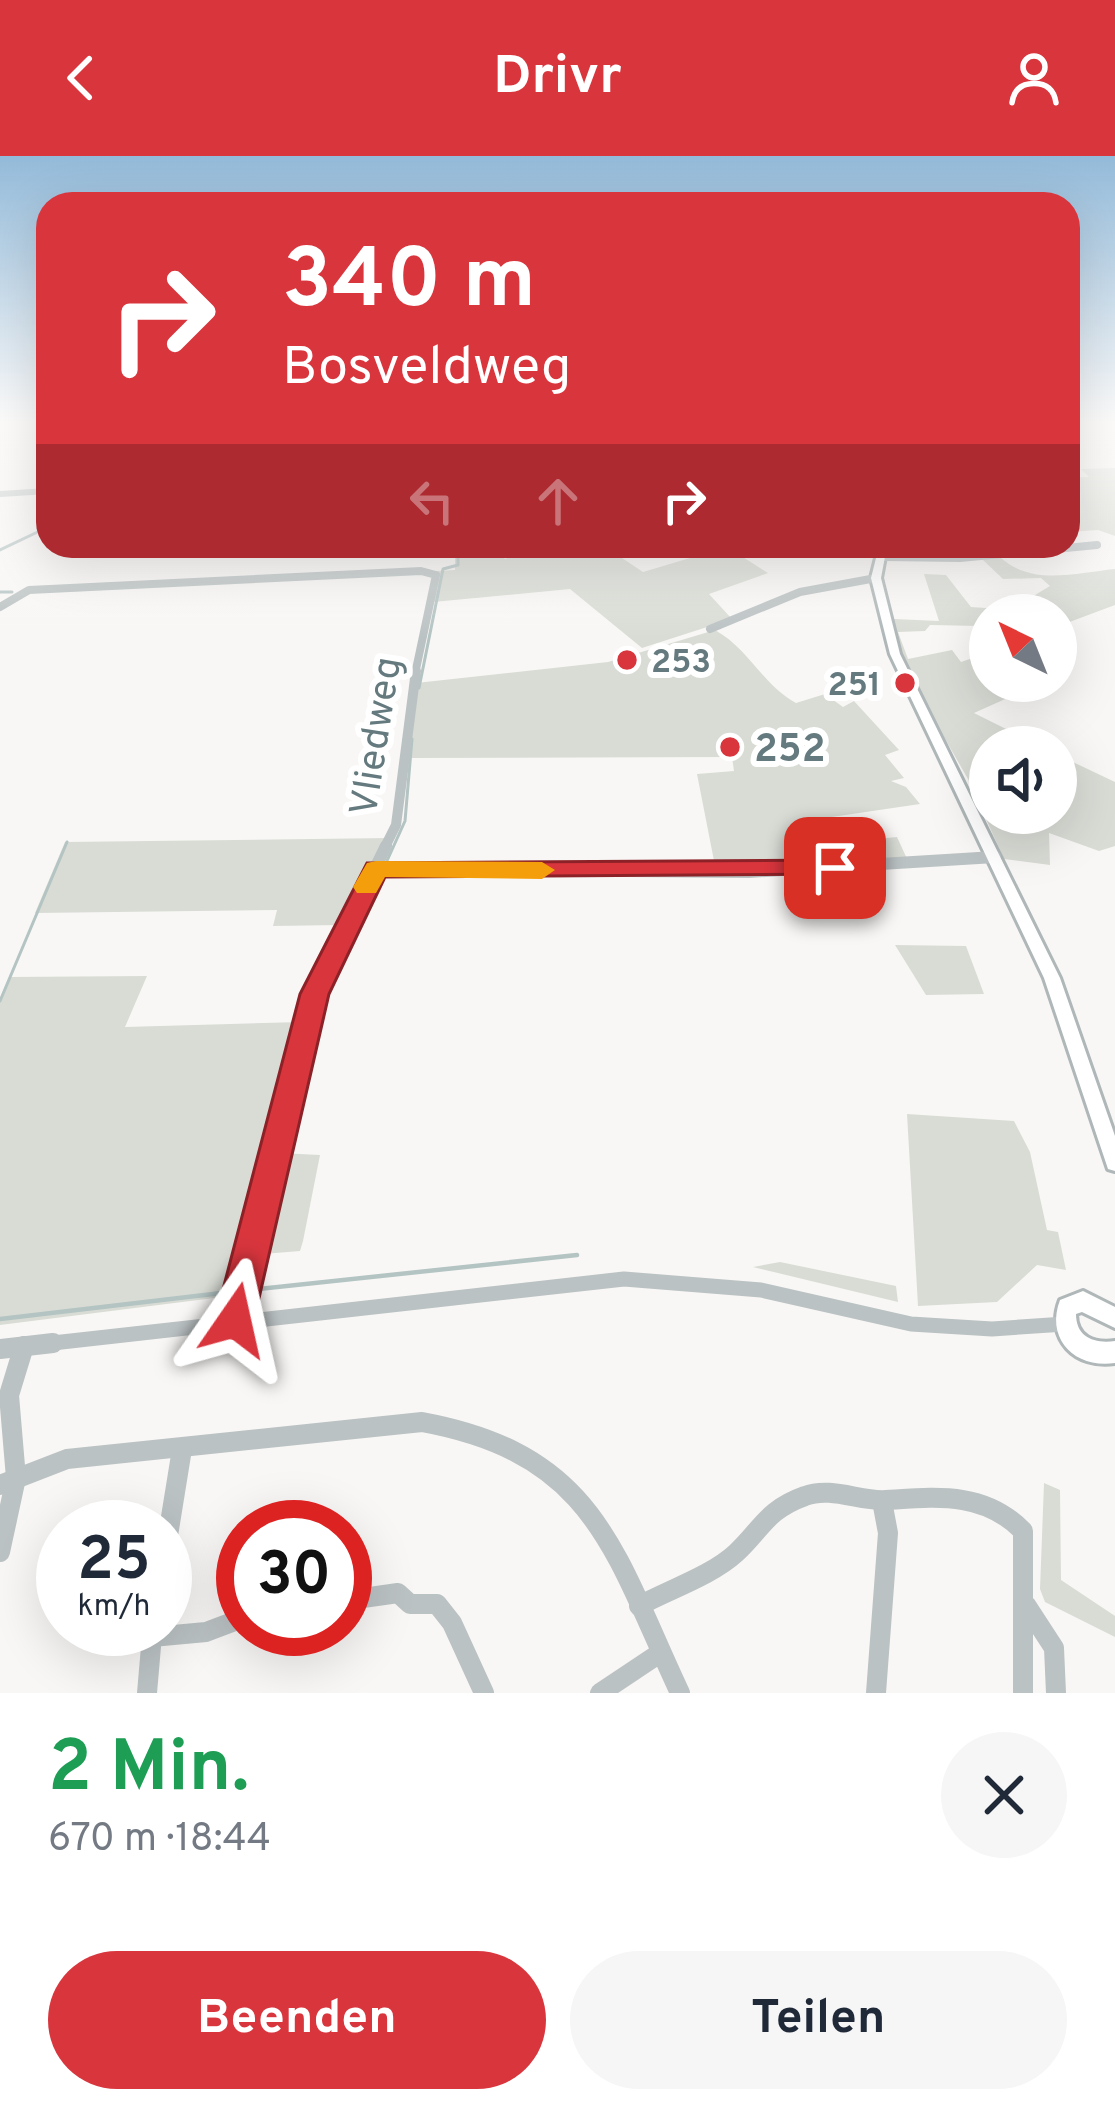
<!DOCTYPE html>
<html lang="de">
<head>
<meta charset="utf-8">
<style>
	body { margin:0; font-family:Overpass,sans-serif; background:#f6f6f7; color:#1f2937; height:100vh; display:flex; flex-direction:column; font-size:45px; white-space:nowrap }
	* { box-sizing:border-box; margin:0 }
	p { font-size:39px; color:#747a83 }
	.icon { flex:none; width:66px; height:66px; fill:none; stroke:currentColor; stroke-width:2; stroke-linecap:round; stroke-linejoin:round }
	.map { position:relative; height:1537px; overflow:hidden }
	.drawer { display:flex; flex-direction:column; background:#fff; flex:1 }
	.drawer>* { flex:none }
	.guide { position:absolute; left:36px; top:36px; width:1044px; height:366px; border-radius:36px; box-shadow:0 12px 48px #0002; background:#d8353d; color:#fff; overflow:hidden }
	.needle { width:78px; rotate:317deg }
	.fabs { position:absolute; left:969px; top:438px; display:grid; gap:24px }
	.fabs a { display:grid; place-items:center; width:108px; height:108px; border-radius:50%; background:#fff; box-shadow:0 12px 48px #0002; font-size:60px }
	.speed { position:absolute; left:36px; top:1344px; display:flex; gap:24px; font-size:60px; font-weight:700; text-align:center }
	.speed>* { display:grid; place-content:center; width:156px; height:156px; border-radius:50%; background:#fff; box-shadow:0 12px 48px #0002; line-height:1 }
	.speed small { font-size:30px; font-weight:400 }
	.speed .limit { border:18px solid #d22; background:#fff; color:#111 }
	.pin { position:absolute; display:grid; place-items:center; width:102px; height:102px; color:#fff; margin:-51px; border-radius:24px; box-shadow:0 6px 18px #0006 }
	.me { position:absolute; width:132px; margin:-66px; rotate:11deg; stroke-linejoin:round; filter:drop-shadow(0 0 9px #0008) }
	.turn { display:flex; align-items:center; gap:42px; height:252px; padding:0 48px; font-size:54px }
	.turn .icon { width:156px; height:156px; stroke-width:2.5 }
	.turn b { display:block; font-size:84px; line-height:102px }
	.lanes { display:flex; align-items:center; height:114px; padding:0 48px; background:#0003; justify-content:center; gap:60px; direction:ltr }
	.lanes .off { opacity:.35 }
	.round { display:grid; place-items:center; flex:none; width:126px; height:126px; border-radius:63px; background:#f6f6f7 }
	.summary { display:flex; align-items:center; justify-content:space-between; height:204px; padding:0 48px }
	h1 { font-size:72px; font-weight:700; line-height:90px; color:#1e9e55 }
	.action { display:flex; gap:24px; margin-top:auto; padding:24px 48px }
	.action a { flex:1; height:138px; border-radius:72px; background:#d8353d; color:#fff; font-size:48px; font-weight:700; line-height:138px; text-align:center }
	.action a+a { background:#f6f6f7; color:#1f2937 }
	header { display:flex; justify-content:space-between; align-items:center; height:156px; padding:0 48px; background:#d8353d; color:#fff; font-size:54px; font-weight:700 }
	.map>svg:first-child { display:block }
</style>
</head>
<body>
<header><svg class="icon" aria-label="back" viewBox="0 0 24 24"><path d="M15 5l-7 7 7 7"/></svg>Drivr<svg class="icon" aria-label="person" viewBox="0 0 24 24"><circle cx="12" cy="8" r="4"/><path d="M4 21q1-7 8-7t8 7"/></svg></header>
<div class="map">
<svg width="1115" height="1537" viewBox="0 0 1115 1537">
	<rect width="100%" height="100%" fill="#f8f7f5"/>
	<g fill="#d9dcd5">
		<polygon points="1115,312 1115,380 1098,374 1068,376 1068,322 1089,321 1081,313"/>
		<polygon points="455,390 493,390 505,403 510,401 498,390 631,390 613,396 643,416 727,391 768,417 709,438 732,463 642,492 570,433 433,446 435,415 455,414"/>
		<path d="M1001,402C1033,430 1075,417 1115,413V449L1056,471V459H990V485L981,470L930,469L925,475L898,476L908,503L952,494L961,506L990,496V525H1045L974,557L1042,591H990V657H1056V598L1115,626V690L1099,695L1049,677L1050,709L1004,703L968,623L902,508L885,440L894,463L939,465L924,418L946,419L971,451L1031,455L1025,445L1050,430L1041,422L1003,423L982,403Z"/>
		<path d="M715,474C749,493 762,528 796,547L825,538L843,551L854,545L899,594L885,599L904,622L891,625L906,631L920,648L798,666L806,696L860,693L855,685L897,681L908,705L716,715L697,618L734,615L732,601L408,602L416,527L608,506Z"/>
		<polygon points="389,682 341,769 273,770 277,754 35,757 65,686"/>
		<polygon points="895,789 966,790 984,838 926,839"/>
		<polygon points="147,820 125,871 300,866 230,1140 0,1169 0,843 9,821"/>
		<polygon points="907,958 1014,965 1030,996 1047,1074 1058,1076 1066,1114 1037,1109 997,1146 918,1150"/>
		<polygon points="279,997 320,999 303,1085 300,1095 251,1099"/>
		<polygon points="780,1106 896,1130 898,1146 753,1111"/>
		<polygon points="1044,1327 1060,1334 1061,1424 1115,1460 1115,1481 1045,1446 1040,1433"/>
	</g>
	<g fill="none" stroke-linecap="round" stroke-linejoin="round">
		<g stroke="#b3c4c3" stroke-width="3">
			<polyline points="0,394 46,372"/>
			<polyline points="0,436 12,436"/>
			<polyline points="419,532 443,413 458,409 458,390"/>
			<polyline points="386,707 405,665 412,583"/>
			<polyline points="0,845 67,686"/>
			<polyline points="304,913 328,825 380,720"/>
		</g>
		<g stroke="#b3c4c3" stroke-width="4.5">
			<polyline points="289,971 305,910"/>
			<polyline points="251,1128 250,1134 577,1099"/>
			<polyline points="0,1163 230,1136"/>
		</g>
		<g stroke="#afb7b8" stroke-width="6">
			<g id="major">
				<polygon points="879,390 887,390 881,422 900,498 1060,822 1115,980 1115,1015 1108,1013 1106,1007 1044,822 890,498 871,422"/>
				<path d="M1083,1135L1115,1151V1172L1082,1156L1076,1158C1076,1181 1094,1188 1115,1185V1207C1075,1213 1045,1183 1060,1144Z"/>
			</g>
		</g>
		<polyline stroke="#bbc2c3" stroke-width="6" points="0,338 48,335"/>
		<g stroke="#bbc2c3" stroke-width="8">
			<polyline points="883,401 960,402 1097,389"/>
			<polyline points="0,451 29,434 421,415 436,419 415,518"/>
			<polyline points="710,473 800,436 876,422"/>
		</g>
		<polyline stroke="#bbc2c3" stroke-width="10" points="384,693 396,669 416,515"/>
		<g stroke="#bbc2c3" stroke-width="12">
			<polyline points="376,713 749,716 995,701"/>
			<polyline points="296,913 314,837 386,690"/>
		</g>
		<g stroke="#bbc2c3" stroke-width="15">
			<polyline points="235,1164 296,910"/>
			<polyline points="26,1190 624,1123 761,1134 911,1168 992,1173 1065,1168"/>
		</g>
		<g stroke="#bbc2c3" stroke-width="20">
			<polyline points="0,1193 53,1187"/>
			<path d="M0,1329L67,1303L422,1266C595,1298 613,1394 680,1537"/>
			<polyline points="0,1396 16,1322 9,1239 24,1190"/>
			<polyline points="165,1398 182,1293"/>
			<polyline points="1026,1449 1054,1492 1056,1537"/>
			<path d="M639,1450C668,1434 711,1420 736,1397C762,1373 766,1354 805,1340C831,1330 861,1346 886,1344C936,1341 984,1335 1023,1375V1537"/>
			<polyline points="345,1455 356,1443 398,1437 410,1448 437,1448 452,1467 484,1537"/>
			<polyline points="152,1481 206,1476 243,1462"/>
			<polyline points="147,1537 152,1479"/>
			<polyline points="600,1537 660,1497"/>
			<polyline points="876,1537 888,1377 882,1345"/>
		</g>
		<use href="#major" fill="#fff" fill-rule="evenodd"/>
	</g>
	<linearGradient id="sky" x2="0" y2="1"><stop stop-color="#93bad9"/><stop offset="0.55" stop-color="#fcfbfa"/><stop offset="1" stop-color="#fcfbfa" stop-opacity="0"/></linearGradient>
	<rect width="1115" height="483" fill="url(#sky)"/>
	<polygon fill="#d8353d" stroke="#8c2228" stroke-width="3" points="835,704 847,712 844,718 385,721 329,838 254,1164 248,1178 235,1183 221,1178 215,1164 300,838 367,707"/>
	<polygon fill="#f59e0b" points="376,705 542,706 555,714 542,723 385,721 376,737 357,737 353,731 367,707"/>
	<g fill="#d8353d" stroke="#fff" stroke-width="4.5">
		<circle cx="627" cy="504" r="12"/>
		<circle cx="905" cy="527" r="12"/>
		<circle cx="730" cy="591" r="12"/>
	</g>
	<g text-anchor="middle" stroke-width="12" stroke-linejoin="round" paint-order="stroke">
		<g font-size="33" font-weight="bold" fill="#657a7e" stroke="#fff" text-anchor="start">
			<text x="651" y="516">253</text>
			<text x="881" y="539" text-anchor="end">251</text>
		</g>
		<g font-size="39" fill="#657a7e" stroke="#fff">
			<text transform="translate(374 580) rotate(-81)" y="14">Vliedweg</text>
		</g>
		<g font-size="39" font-weight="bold" fill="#657a7e" stroke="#fff" text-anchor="start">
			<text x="754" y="605">252</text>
		</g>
	</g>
</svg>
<div class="fabs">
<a><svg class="needle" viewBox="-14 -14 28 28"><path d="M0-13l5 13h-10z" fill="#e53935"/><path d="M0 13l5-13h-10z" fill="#747a83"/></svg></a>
<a><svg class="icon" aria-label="sound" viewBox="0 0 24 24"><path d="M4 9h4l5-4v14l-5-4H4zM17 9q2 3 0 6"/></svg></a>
</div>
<div class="speed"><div>25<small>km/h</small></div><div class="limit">30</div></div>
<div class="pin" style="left:835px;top:712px;background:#d93025"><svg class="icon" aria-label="arrive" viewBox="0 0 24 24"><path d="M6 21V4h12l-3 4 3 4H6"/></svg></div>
<svg class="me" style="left:235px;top:1164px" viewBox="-20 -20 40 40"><path d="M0-17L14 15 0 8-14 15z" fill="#d8353d" stroke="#fff" stroke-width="4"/></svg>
<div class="guide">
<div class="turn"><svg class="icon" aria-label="right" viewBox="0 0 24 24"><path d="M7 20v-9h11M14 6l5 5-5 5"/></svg><div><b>340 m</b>Bosveldweg</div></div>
<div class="lanes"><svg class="icon off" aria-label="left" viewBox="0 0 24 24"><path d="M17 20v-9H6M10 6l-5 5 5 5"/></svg><svg class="icon off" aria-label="ahead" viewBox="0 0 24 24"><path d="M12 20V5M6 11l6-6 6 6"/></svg><svg class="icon" aria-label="right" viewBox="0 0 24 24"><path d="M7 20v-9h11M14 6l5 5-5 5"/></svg></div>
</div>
</div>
<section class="drawer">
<div class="summary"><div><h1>2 Min.</h1><p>670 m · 18:44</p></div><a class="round"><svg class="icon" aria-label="close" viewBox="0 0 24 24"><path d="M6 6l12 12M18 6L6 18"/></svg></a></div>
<div class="action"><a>Beenden</a><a>Teilen</a></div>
</section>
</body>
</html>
